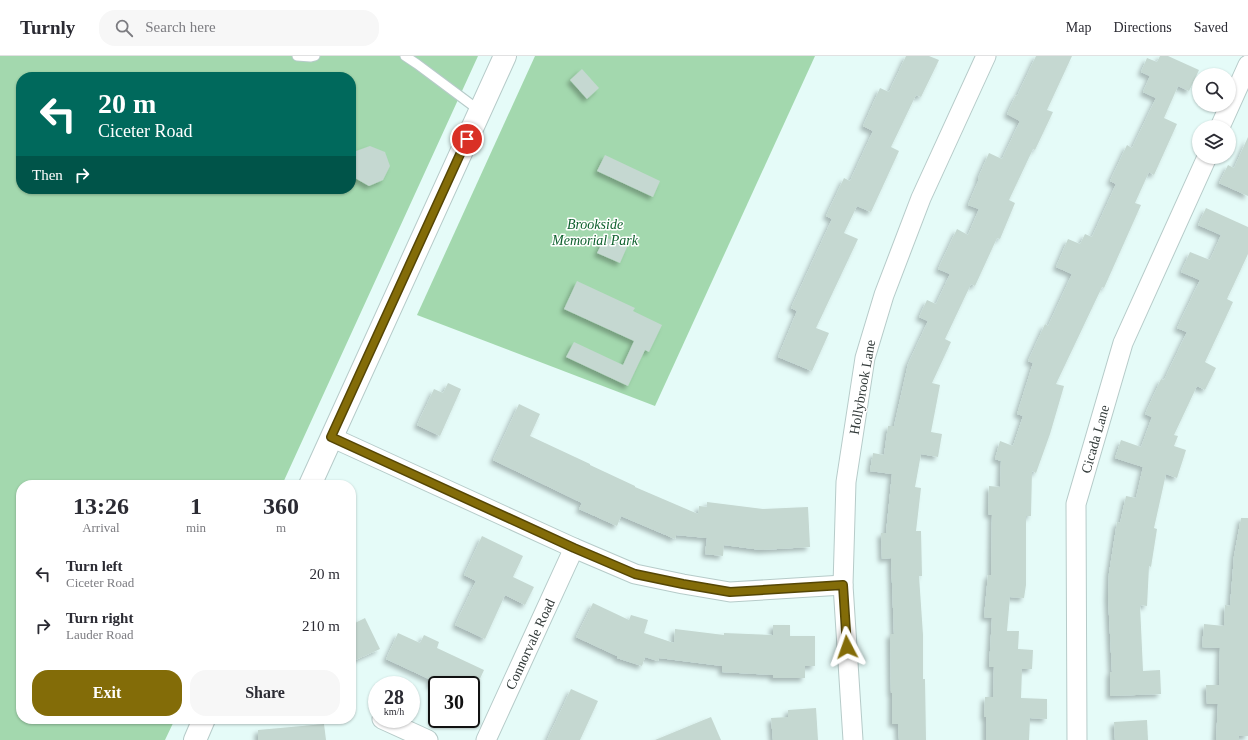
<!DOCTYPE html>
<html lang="en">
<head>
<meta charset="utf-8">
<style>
	body { margin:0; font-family:Georgia,serif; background:#f7f7f7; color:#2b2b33; height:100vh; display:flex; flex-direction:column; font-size:15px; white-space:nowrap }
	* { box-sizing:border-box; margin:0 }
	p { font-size:13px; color:#7c7c81 }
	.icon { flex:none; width:22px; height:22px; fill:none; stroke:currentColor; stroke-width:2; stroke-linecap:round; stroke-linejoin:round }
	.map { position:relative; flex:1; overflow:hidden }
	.panel { position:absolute; left:16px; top:424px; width:340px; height:244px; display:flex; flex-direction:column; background:#fff; border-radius:16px; box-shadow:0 1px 3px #0004 }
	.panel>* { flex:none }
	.top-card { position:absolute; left:16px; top:16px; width:340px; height:122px; border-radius:16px; box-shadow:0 1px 3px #0004; background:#00695c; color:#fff; overflow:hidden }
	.fabs { position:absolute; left:1192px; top:12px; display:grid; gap:8px }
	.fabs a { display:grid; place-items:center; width:44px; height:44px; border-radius:50%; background:#fff; box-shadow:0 1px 3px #0004; font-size:20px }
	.speed { position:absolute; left:368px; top:620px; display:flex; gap:8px; font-size:20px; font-weight:700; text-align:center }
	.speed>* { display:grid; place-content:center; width:52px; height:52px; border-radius:50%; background:#fff; box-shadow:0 1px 3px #0004; line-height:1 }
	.speed small { font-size:10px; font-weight:400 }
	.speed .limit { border:2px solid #111; border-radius:6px; background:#fff; color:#111 }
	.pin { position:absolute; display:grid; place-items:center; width:34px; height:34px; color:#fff; margin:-17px; border:2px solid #fff; border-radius:50%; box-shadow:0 1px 4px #0007 }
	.me { position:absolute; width:44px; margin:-22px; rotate:356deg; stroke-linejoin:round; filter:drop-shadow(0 0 3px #0008) }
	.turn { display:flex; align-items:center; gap:14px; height:84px; padding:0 16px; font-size:18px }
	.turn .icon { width:52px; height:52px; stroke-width:2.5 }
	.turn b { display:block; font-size:28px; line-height:34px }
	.then { display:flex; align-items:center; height:38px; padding:0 16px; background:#0003; gap:8px; font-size:15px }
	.eta { display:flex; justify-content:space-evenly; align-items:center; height:68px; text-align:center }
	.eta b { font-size:24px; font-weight:700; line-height:28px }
	.button { display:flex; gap:8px; margin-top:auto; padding:8px 16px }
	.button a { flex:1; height:46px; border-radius:16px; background:#836c08; color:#fff; font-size:16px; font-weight:700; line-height:46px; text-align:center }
	.button a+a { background:#f7f7f7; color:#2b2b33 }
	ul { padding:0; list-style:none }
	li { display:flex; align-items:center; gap:12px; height:52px; padding:0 16px }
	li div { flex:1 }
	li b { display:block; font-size:15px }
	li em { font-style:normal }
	header { display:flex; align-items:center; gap:24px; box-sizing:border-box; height:56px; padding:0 20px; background:#fff; border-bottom:1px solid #e1e1e2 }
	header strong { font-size:19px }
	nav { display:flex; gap:22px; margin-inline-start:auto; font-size:14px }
	.search { width:280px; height:36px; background:#f7f7f7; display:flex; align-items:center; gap:10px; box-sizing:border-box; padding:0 14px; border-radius:16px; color:#7c7c81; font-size:15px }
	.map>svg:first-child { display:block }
</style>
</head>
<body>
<header>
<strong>Turnly</strong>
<div class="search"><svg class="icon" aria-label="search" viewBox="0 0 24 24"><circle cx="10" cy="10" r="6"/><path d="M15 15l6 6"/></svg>Search here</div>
<nav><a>Map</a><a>Directions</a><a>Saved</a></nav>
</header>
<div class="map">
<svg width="1248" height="684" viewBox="0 0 1248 684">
	<defs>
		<filter id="shadow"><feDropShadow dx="-3.5" dy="3.5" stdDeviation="2" flood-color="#0004"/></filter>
	</defs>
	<rect width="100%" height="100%" fill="#e5fbf8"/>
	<g fill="#a3d8ae" fill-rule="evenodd">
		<path d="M0,0H478L282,429H21V663H175L165,684H0ZM21,21H351V133H21Z"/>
		<polygon points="535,0 815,0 655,350 417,259"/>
	</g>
	<g fill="#c5d8d1" filter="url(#shadow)">
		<polygon points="906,0 929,0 939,4 921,41 916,39 891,91 899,95 871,156 857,150 844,177 858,183 816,272 829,277 812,315 778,301 797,255 791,252 832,163 826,160 844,122 850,125 873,75 863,70 880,32 889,36"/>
		<polygon points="1036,0 1072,0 1047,54 1053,56 1035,94 1033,93 1009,144 1015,147 1000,183 997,182 975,230 971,228 945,283 951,286 932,327 940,329 931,376 942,378 938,401 921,398 915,431 921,432 916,475 921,475 922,520 919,520 923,579 923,623 925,623 926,684 899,684 898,668 892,668 892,637 891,637 890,578 894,578 891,502 882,503 881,477 886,477 892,418 870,415 873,397 884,399 888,370 894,370 908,308 928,265 919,261 927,244 936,248 950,218 938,213 957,173 968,179 979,153 968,149 979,123 978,122 989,97 1002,103 1020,65 1007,58 1016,39 1017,40"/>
		<polygon points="1160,0 1168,0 1199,14 1189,35 1178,30 1164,62 1177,68 1154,119 1149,116 1135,147 1141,149 1104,232 1102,231 1056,328 1064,330 1050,378 1036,417 1032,415 1031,460 1026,460 1026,529 1024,542 1010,541 1007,575 1019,575 1018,593 1033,594 1032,613 1022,613 1021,642 1047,643 1047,663 1030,662 1029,684 986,684 986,661 984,661 985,641 993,641 994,611 989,611 992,562 984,561 988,519 991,519 992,459 988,458 989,430 1000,431 1001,405 995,403 1000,385 1013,390 1023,360 1017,358 1033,307 1028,305 1045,268 1048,270 1072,218 1056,211 1068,183 1080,188 1085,178 1092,181 1116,128 1110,125 1127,89 1132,92 1156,42 1143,36 1150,20 1141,16 1147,2 1157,6"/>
		<polygon points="582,13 599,32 587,43 570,24"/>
		<polygon points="1248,81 1248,140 1219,127 1228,109 1234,112"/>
		<polygon points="370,90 385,96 390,110 383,124 369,130 355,122 351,111 351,107 356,95"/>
		<polygon points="605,99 660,125 653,141 597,115"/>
		<polygon points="1206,152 1248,171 1248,198 1227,243 1233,246 1205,306 1216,312 1205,334 1197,330 1174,379 1178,380 1174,390 1186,394 1177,422 1166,418 1154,472 1157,473 1151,511 1149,510 1147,550 1140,549 1143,615 1160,614 1161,638 1110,640 1110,616 1112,616 1108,541 1109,517 1117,466 1120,467 1126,440 1136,442 1143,411 1115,402 1121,384 1141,391 1152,361 1145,358 1161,323 1164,324 1187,276 1177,272 1200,224 1181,216 1190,196 1210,204 1221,179 1198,169"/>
		<polygon points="605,181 627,191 620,207 597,197"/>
		<polygon points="577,225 635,252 633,255 662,269 649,296 645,294 628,330 566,301 574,286 623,309 634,285 564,253"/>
		<polygon points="448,327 461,333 440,380 417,369 434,333 443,337"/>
		<polygon points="519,348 540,358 530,380 590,408 590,409 635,430 635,431 698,458 699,450 707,451 707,446 763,453 808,451 810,491 761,494 724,489 723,500 705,498 707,482 676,479 675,483 621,460 617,470 579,453 582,447 493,404"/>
		<polygon points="1241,462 1248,462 1248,680 1239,680 1239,684 1216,684 1218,648 1207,648 1206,629 1219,629 1220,592 1202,591 1204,568 1224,570 1225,549 1230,550 1234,500"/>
		<polygon points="482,480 523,500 513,521 534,531 525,549 505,539 485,583 455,569 476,525 464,519"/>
		<polygon points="593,547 629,564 631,559 648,564 644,577 674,587 675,573 724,579 724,577 773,579 773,569 790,569 790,580 815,580 815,610 805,610 805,622 773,622 773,619 722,616 722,610 659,602 658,605 645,601 642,610 617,602 617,600 576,581"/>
		<polygon points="365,562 380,593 351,606 351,569"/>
		<polygon points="398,577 420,587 424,579 439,586 437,592 484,614 477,629 429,629 431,624 386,603"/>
		<polygon points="571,633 598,645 580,684 547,684"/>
		<polygon points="816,652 818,684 773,684 771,662 788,661 788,654"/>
		<polygon points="711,661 721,684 655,684"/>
		<polygon points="1147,664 1148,684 1115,684 1114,666"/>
		<polygon points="324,668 326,684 258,684 258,674"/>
	</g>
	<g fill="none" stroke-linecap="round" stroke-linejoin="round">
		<g stroke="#b6cbc9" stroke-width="11">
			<g id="service">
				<polyline points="297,0 311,1 315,0"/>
				<polyline points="405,0 417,8 480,55"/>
			</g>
		</g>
		<g stroke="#b6cbc9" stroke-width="21">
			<g id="minor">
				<polyline points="1220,71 1248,9"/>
				<polyline points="331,381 574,492 635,518 683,528 730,536 843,529"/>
				<polyline points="382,663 428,684"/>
				<polyline points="486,684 574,492"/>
				<polyline points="853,684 843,529 846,426 865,302 884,239 921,142 986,0"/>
				<polyline points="1077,684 1076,448 1123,287 1207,101"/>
			</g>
		</g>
		<g stroke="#b6cbc9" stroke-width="24">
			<g id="secondary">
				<polyline points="310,429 505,0"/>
				<polyline points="195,684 204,663"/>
			</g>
		</g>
		<use href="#service" stroke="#fff" stroke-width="9"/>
		<use href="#minor" stroke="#fff" stroke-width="19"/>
		<use href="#secondary" stroke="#fff" stroke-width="22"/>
	</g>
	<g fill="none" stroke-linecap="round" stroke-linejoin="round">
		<g stroke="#554605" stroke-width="10">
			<polyline id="route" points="467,83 331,381 574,492 635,518 683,528 730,536 843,529 847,591"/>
		</g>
		<use href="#route" stroke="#836c08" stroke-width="7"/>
	</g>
	<g text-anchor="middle" stroke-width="3" stroke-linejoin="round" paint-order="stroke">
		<g font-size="14" font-style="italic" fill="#0f612e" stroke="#fff">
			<text x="595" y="173">Brookside<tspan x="595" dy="16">Memorial Park</tspan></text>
		</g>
		<g font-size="14" fill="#323a39" stroke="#fff">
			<text transform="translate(862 331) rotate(-80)" y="5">Hollybrook Lane</text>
			<text transform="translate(1095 383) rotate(-74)" y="5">Cicada Lane</text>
			<text transform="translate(530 588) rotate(-65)" y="5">Connorvale Road</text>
		</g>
	</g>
</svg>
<div class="fabs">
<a><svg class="icon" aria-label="search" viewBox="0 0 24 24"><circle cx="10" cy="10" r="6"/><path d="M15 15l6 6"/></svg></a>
<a><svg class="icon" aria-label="layers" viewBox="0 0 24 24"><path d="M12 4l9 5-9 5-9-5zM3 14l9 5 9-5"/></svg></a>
</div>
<div class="speed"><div>28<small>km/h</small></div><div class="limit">30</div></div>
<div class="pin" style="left:467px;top:83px;background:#d93025"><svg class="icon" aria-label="arrive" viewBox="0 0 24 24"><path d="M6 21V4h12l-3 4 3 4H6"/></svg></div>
<svg class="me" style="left:847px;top:591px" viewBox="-20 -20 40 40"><path d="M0-17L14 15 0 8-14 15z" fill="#836c08" stroke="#fff" stroke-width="4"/></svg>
<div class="top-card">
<div class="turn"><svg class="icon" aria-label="left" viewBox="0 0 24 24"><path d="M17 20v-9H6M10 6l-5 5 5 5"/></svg><div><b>20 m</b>Ciceter Road</div></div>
<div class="then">Then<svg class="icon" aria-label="right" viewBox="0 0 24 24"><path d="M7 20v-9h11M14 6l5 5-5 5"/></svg></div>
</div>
<section class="panel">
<div class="eta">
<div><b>13:26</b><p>Arrival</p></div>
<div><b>1</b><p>min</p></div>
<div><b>360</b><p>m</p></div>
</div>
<ul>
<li><svg class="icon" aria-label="left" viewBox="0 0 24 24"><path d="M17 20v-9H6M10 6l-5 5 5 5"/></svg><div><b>Turn left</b><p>Ciceter Road</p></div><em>20 m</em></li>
<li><svg class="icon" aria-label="right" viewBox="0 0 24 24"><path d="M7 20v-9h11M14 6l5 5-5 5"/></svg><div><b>Turn right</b><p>Lauder Road</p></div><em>210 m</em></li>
</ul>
<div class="button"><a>Exit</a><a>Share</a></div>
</section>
</div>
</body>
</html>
